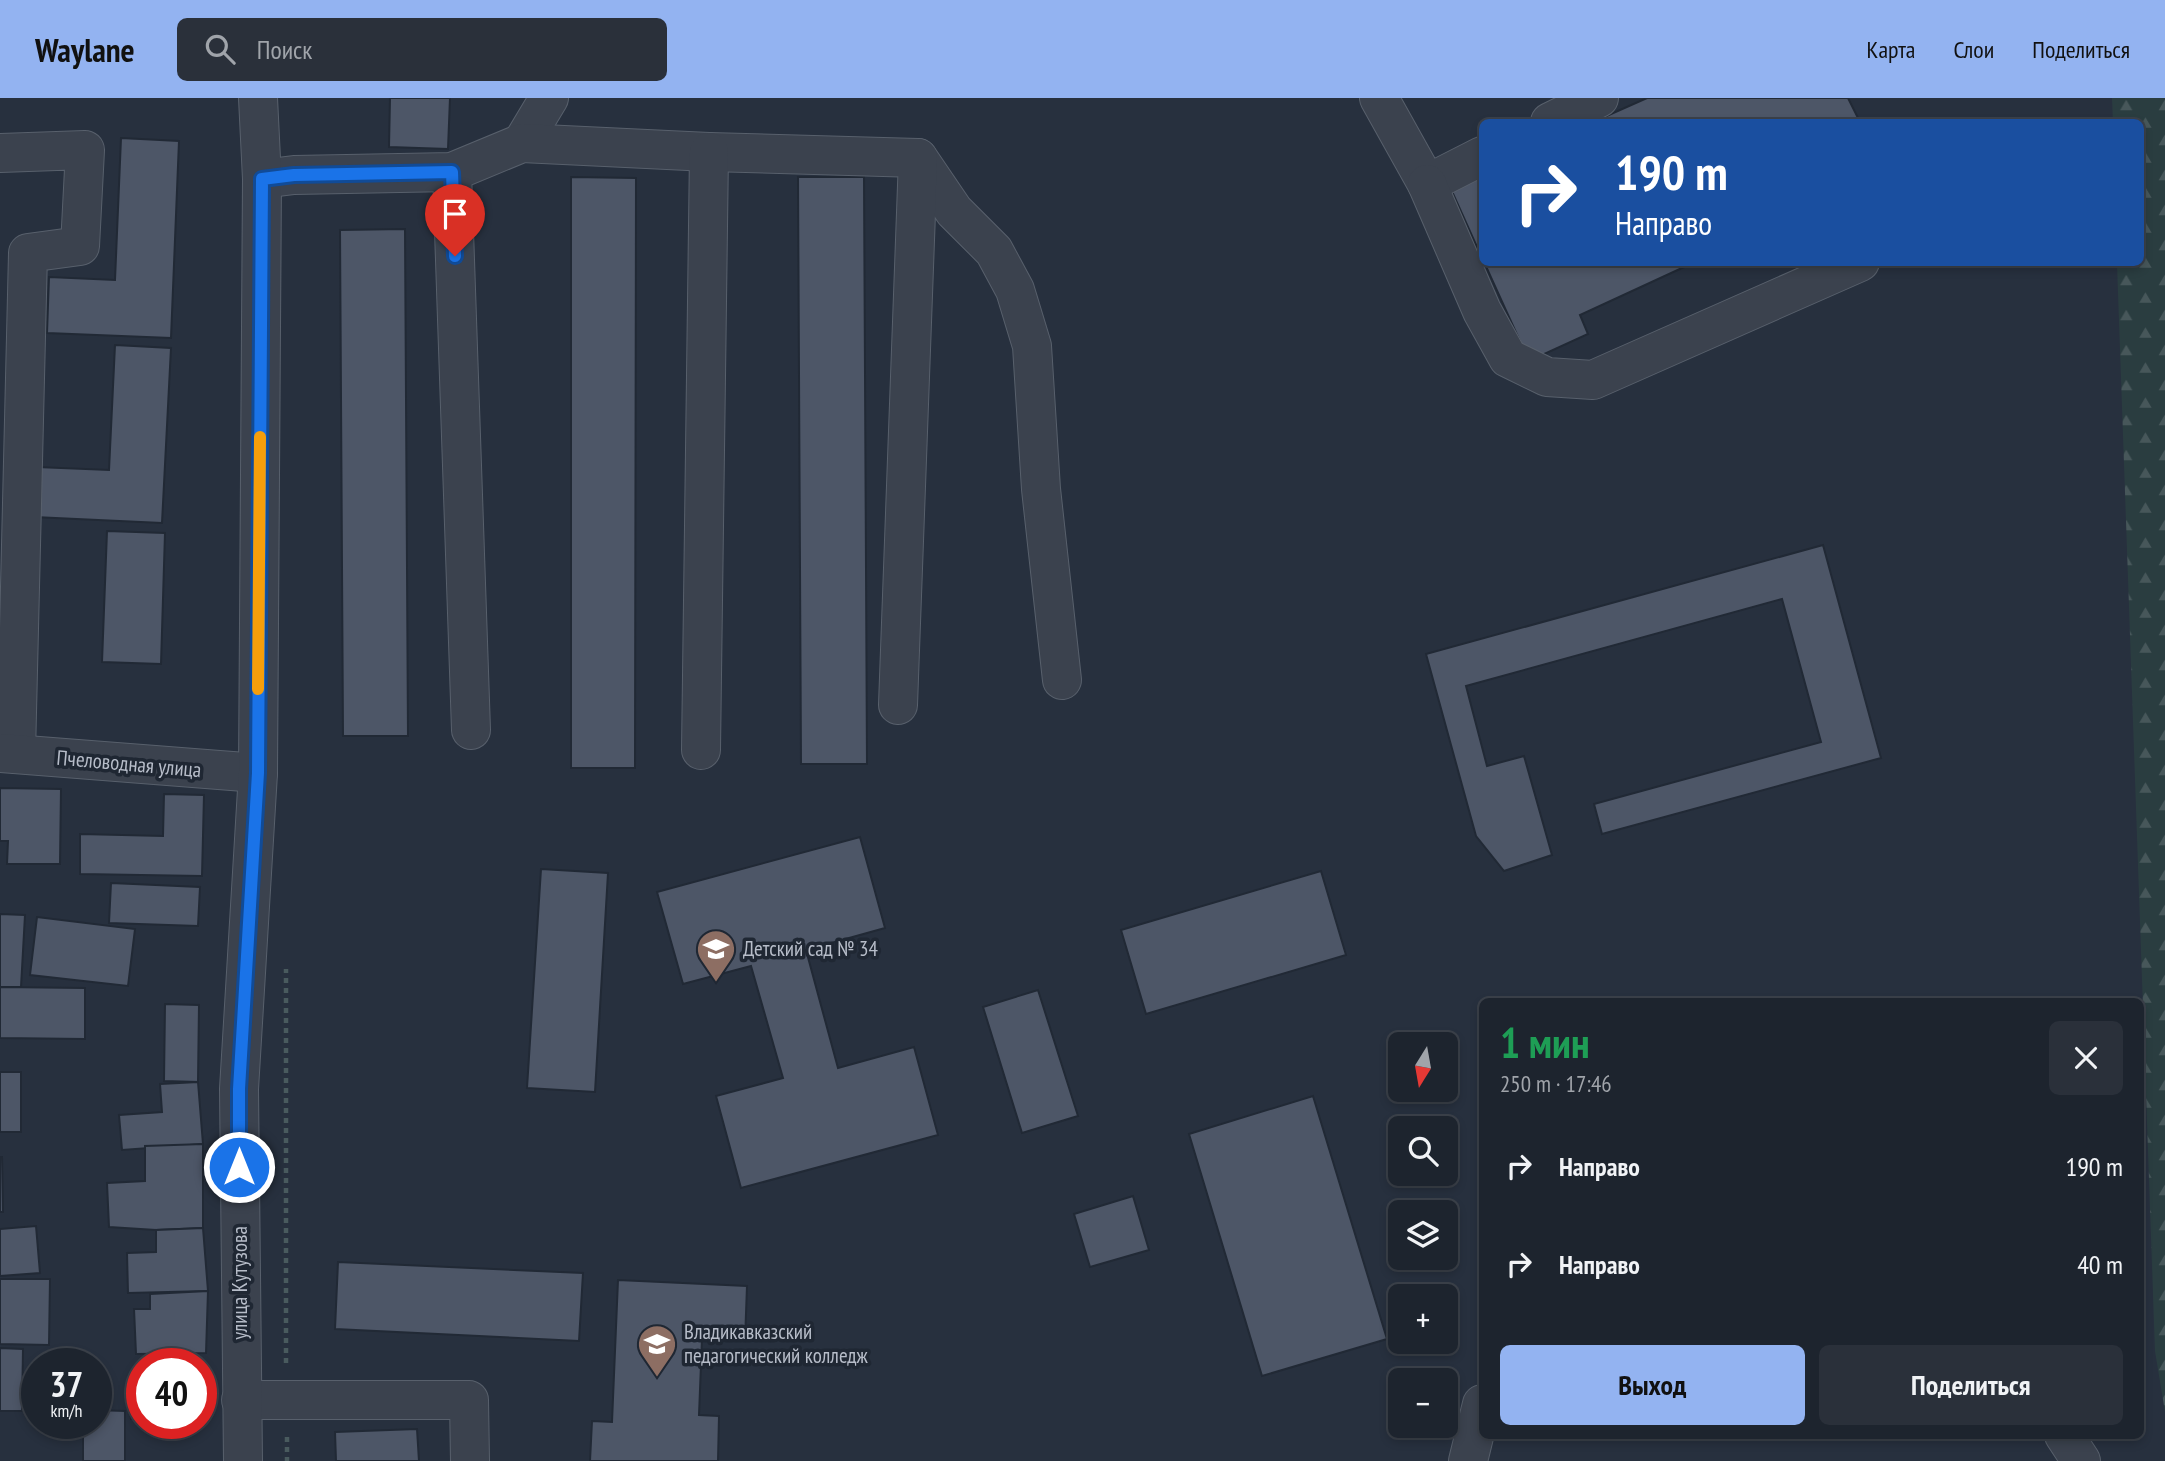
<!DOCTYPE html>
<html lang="ru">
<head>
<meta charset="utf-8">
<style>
	body { margin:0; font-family:"PT Sans Narrow",sans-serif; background:#2a303a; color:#f1f3f6; height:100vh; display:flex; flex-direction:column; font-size:26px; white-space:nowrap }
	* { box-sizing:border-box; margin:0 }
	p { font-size:23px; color:#a0a4aa }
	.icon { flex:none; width:38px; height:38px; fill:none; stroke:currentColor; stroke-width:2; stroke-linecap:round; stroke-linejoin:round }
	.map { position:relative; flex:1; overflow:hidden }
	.details { position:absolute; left:1479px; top:900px; width:665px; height:441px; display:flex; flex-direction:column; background:#1d242e; border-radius:10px; box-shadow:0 4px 10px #0003,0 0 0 2px #3b414a }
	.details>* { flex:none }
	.guide { position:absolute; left:1479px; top:21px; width:665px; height:147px; border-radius:10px; box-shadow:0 4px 10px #0003,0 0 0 2px #3b414a; background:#1a4fa0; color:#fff; overflow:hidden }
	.needle { width:46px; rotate:191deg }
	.fabs { position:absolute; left:1388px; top:934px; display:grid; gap:14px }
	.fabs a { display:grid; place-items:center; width:70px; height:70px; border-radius:10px; background:#1d242e; box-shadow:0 4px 10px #0003,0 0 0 2px #3b414a; font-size:35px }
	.speed { position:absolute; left:21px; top:1250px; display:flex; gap:14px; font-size:35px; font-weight:700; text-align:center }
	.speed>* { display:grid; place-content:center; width:91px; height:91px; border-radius:50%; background:#1d242e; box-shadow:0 4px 10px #0003,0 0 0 2px #3b414a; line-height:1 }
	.speed small { font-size:18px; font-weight:400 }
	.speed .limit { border:10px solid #d22; background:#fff; color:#111 }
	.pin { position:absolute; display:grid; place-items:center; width:60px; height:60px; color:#fff; margin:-72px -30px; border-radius:50% 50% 50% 0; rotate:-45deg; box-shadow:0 0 7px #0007 }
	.pin .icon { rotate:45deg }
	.me { position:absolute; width:77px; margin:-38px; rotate:0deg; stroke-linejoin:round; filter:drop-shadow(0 0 5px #0008) }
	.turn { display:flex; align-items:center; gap:24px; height:147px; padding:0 21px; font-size:32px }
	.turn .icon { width:91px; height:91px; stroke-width:2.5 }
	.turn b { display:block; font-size:49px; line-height:60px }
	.round { display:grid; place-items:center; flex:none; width:74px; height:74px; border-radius:10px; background:#2a303a }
	.summary { display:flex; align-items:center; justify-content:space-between; height:119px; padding:0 21px }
	h1 { font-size:42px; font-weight:800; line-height:52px; color:#1e9e55 }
	.button { display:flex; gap:14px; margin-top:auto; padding:14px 21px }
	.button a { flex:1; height:80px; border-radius:10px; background:#93b3f1; color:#111; font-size:28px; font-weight:800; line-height:80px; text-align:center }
	.button a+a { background:#2a303a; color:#f1f3f6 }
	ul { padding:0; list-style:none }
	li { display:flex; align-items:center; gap:21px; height:98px; padding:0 21px }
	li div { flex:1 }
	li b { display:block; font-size:26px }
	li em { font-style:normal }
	header { display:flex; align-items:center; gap:42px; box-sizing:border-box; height:98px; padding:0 35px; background:#93b3f1; color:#111 }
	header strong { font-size:33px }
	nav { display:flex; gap:38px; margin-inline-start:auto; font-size:24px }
	.search { width:490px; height:63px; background:#2a303a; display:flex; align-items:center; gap:18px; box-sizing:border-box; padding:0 24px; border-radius:10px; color:#a0a4aa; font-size:26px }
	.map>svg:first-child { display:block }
</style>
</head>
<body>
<header>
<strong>Waylane</strong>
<div class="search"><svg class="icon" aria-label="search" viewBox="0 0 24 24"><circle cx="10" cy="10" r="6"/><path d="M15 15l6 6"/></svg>Поиск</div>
<nav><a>Карта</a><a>Слои</a><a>Поделиться</a></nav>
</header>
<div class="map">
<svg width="2165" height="1363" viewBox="0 0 2165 1363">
	<defs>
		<pattern id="forest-firs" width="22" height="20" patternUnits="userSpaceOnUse" patternTransform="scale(1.75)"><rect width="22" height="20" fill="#2a3d40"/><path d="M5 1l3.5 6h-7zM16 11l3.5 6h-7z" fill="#47575a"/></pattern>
	</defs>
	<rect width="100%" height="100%" fill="#27303e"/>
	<polygon fill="url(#forest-firs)" points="2112,0 2165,0 2165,1314 2155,1253 2117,165 2140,164 2140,24 2113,24"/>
	<g fill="#4d5667" stroke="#212935" stroke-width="2">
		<polygon points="390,0 450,0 448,51 389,49"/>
		<polygon points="1647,0 1848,0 1860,24 1593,24"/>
		<polygon points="121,40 179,43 171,240 47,235 49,179 115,182"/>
		<polygon points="1482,75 1482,160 1450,89"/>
		<polygon points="571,79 636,80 635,670 571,670"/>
		<polygon points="798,79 864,79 867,666 801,666"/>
		<polygon points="405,131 408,638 343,638 340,132"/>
		<polygon points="1484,164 1695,164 1580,217 1588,236 1529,263"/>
		<polygon points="115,247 171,250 162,425 34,419 37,369 109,372"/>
		<polygon points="107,433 165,435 161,566 102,564"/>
		<polygon points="1823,447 1881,660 1602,736 1594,706 1821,644 1782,501 1466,588 1487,668 1524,658 1552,757 1504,773 1476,738 1426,556"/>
		<polygon points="0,690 61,691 60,766 7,766 8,743 0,743"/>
		<polygon points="164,696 204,697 202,778 80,776 80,736 163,738"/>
		<polygon points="860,739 885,830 806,852 838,970 914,949 938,1037 741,1090 716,998 783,980 751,868 683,886 657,794"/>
		<polygon points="541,771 608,775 595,994 527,990"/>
		<polygon points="1321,773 1346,857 1146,916 1121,832"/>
		<polygon points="111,785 200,789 198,828 109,825"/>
		<polygon points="0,816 25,817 21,889 0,889"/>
		<polygon points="37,819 135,831 128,888 30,877"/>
		<polygon points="0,889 85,890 85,941 0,940"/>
		<polygon points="1038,892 1078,1018 1022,1035 983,909"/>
		<polygon points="165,906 199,907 198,984 164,983"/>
		<rect x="0" y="974" width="21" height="60"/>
		<polygon points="198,984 203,1046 122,1052 119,1017 162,1014 160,986"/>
		<polygon points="1313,998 1387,1241 1262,1278 1189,1036"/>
		<polygon points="203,1046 203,1130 156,1132 109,1129 107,1085 145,1083 145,1048"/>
		<polygon points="0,1059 2,1059 3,1114 0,1114"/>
		<polygon points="1133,1098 1149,1152 1090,1169 1074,1116"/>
		<polygon points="36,1128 40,1175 0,1178 0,1131"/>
		<polygon points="203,1130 208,1193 128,1195 127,1155 156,1154 156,1132"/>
		<polygon points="338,1164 583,1175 579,1243 335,1231"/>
		<polygon points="0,1181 50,1181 49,1247 0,1246"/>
		<polygon points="618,1182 747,1188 745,1243 702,1241 699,1317 719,1318 718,1363 590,1363 592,1323 612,1324"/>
		<polygon points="208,1193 206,1255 136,1256 134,1211 150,1211 150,1196"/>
		<polygon points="0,1250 23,1251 22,1313 0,1313"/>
		<polygon points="142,1277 142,1320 131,1321 128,1278"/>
		<polygon points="96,1312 125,1313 125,1363 83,1363 83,1325 96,1325"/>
		<polygon points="417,1331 419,1363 336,1363 335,1334"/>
	</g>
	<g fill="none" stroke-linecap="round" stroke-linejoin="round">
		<g stroke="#58606c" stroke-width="40">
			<g id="minor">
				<polyline points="1379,0 1427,86 1482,58"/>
				<polyline points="1550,24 1599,0"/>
				<polyline points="522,45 549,0"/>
				<polyline points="0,55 85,52 80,148 28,155 16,656"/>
				<polyline points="918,60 954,113 994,153 1015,192 1032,248 1041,391 1062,582"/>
				<polyline points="452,74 471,632"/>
				<polyline points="262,81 294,77 452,74 522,45 709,54 918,60 898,607"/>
				<polyline points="1427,86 1482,213 1508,260 1547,279 1593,282 1860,164"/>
				<polyline points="701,652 709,54"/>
				<polyline points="0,655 258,675"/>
				<polyline points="241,1302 469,1302 470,1363"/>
				<polyline points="2064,1337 2081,1363"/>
				<polyline points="243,1363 239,991 258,675 262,81 258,0"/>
				<polyline points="1468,1363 1482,1306"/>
			</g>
		</g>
		<g stroke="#495a5e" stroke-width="4.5" stroke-dasharray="5 5" stroke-linecap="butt">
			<polyline points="286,1265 286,871"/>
			<polyline points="287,1339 287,1363"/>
		</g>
		<use href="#minor" stroke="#3b424e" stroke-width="38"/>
	</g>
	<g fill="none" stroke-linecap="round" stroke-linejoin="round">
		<g stroke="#114b97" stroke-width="18">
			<polyline id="route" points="239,1069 239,991 258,675 262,81 294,77 452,74 455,158"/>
		</g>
		<use href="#route" stroke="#1a73e8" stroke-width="12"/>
		<polyline stroke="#f59e0b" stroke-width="12" points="258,591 260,339"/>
	</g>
	<defs>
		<g id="school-pin" transform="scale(2.0125)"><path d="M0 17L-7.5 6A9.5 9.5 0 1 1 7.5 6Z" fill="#8d6e63" stroke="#1f2733"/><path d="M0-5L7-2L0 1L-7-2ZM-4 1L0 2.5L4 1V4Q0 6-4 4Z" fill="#fff"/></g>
		<g id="university-pin" transform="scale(2.0125)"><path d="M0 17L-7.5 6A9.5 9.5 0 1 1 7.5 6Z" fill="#8d6e63" stroke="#1f2733"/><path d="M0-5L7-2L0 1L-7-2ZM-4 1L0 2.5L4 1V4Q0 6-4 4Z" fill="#fff"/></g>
	</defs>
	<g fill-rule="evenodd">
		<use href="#school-pin" x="716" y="851"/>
		<use href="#university-pin" x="657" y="1246"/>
	</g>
	<g text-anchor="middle" stroke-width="7" stroke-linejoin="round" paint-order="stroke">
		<g font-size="21" fill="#b7bdc9" stroke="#1f2733">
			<text transform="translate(129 666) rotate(5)" y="7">Пчеловодная улица</text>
			<text transform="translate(240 1185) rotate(-90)" y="7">улица Кутузова</text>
		</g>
		<g font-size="21" fill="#b7bdc9" stroke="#1f2733" text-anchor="start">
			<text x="743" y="858">Детский сад № 34</text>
			<text x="684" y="1241">Владикавказский<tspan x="684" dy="24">педагогический колледж</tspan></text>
		</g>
	</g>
</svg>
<div class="fabs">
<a><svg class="needle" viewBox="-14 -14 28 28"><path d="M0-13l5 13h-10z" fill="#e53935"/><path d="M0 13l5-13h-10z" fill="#a0a4aa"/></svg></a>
<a><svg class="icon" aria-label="search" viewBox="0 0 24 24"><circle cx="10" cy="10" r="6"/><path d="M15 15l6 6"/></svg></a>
<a><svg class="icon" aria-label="layers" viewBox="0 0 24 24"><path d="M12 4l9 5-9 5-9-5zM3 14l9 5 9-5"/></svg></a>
<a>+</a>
<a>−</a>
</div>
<div class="speed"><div>37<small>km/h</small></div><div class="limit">40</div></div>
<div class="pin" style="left:455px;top:158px;background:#d93025"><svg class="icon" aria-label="arrive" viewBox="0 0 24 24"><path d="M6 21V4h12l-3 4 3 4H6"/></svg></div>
<svg class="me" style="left:239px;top:1069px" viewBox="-20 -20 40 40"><circle r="17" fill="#1a73e8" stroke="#fff" stroke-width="3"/><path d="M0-11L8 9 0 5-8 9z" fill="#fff"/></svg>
<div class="guide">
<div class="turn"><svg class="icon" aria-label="right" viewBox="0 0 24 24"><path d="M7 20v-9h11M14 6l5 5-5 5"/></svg><div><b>190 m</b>Направо</div></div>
</div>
<section class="details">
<div class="summary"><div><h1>1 мин</h1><p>250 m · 17:46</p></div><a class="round"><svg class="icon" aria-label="close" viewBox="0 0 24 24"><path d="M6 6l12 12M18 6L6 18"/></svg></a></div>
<ul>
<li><svg class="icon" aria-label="right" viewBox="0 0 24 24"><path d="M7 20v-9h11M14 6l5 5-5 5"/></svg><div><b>Направо</b></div><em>190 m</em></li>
<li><svg class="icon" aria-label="right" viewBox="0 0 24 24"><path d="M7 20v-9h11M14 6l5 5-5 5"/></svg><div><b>Направо</b></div><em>40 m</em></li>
</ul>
<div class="button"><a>Выход</a><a>Поделиться</a></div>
</section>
</div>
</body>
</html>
